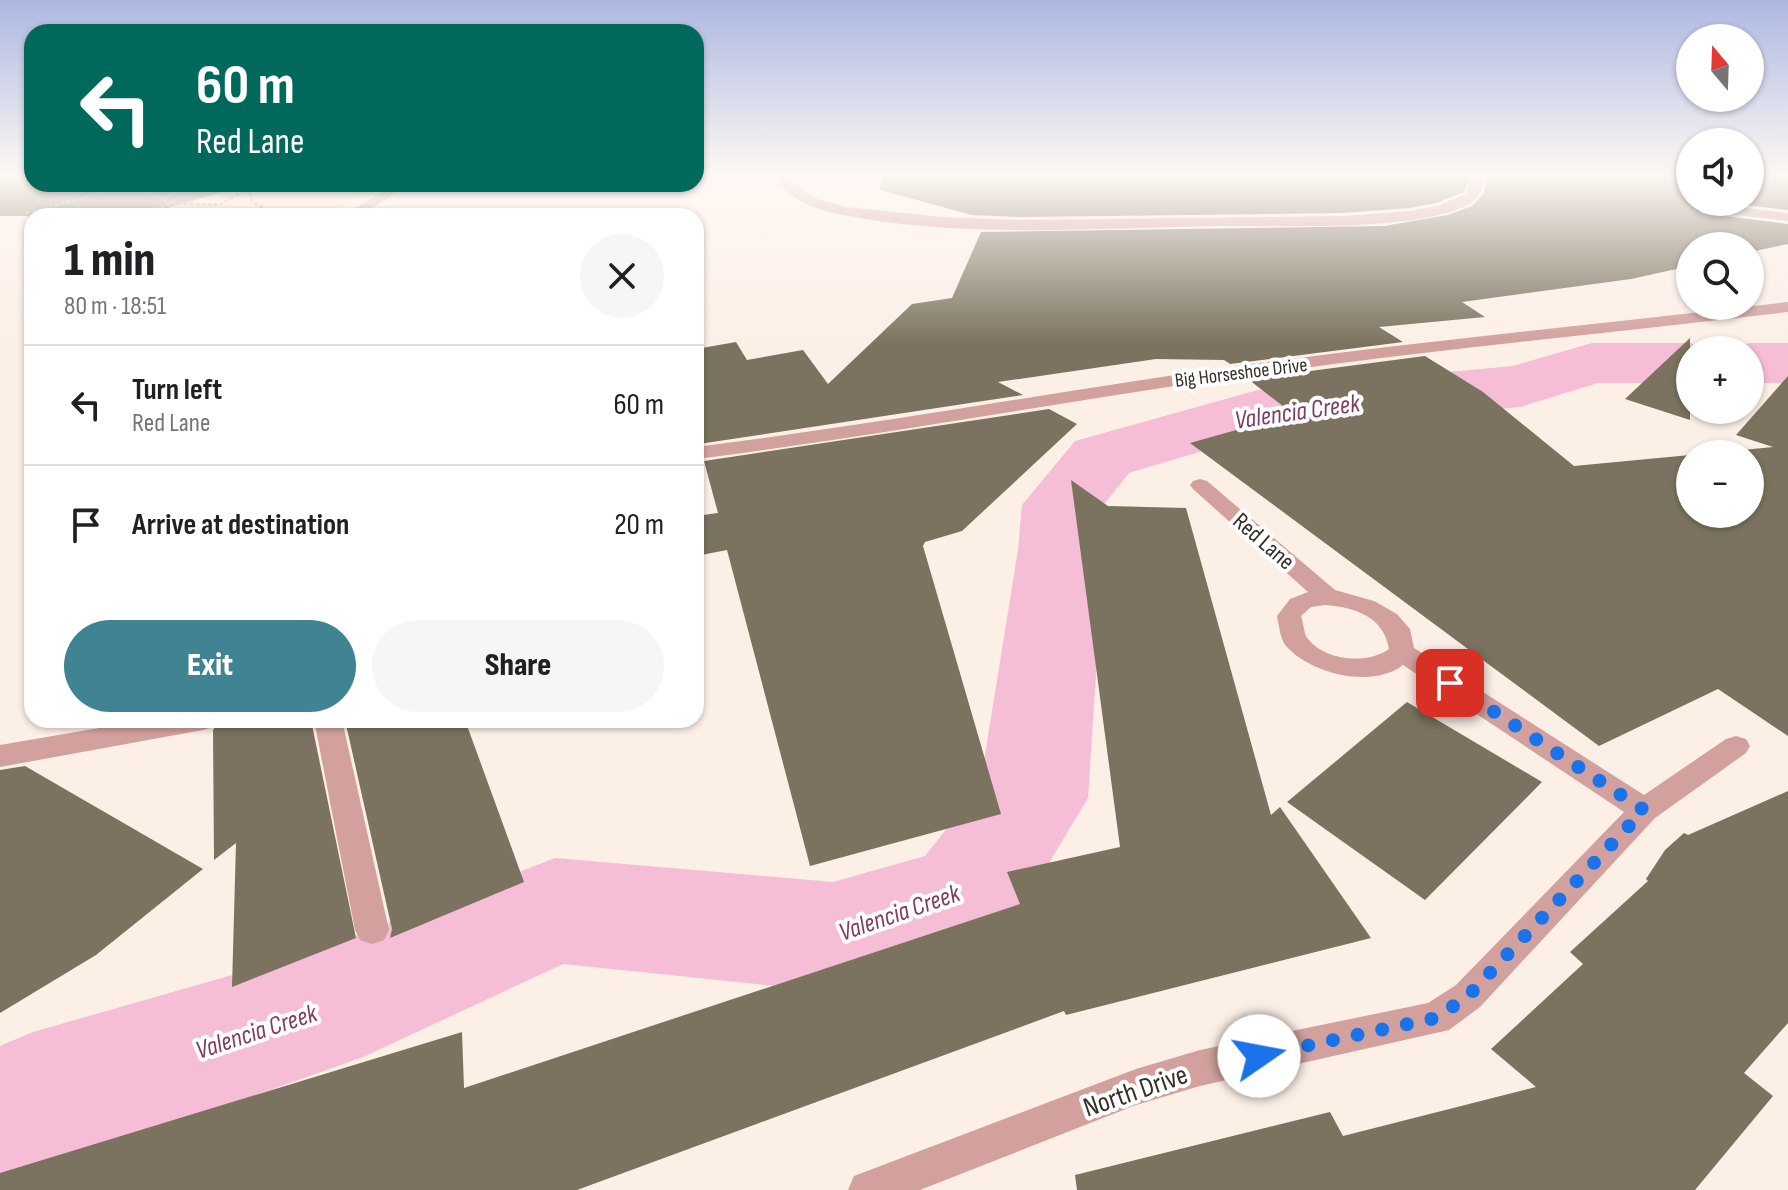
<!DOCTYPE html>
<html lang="en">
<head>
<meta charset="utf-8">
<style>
	body { margin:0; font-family:"Sofia Sans Condensed",sans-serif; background:#f6f6f6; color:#202124; height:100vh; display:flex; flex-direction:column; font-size:30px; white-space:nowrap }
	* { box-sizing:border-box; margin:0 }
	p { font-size:26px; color:#757577 }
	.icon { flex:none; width:44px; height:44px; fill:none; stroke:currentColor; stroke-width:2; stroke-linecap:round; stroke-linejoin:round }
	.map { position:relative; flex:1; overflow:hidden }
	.panel { position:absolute; left:24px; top:208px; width:680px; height:520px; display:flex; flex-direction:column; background:#fff; border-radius:24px; box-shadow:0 2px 6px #0004 }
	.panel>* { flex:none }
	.guide { position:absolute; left:24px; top:24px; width:680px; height:168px; border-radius:24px; box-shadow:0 2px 6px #0004; background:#00695c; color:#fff; overflow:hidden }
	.needle { width:52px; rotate:341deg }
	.buttons { position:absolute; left:1676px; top:24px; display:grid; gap:16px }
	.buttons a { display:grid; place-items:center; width:88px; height:88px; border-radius:50%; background:#fff; box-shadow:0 2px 6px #0004; font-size:40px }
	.pin { position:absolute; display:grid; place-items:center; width:68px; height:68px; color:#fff; margin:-34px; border-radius:16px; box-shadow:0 4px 12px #0006 }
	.me { position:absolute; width:88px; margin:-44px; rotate:78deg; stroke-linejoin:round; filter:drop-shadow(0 0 6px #0008) }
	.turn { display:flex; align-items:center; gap:28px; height:168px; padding:0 40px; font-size:36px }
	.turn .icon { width:104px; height:104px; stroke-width:2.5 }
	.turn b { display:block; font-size:56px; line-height:68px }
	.round { display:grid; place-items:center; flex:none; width:84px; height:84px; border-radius:42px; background:#f6f6f6 }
	.summary { display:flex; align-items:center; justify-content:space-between; height:136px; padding:0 40px }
	h1 { font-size:48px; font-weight:800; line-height:60px }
	.action { display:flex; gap:16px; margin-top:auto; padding:16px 40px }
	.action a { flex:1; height:92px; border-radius:48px; background:#408393; color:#fff; font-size:32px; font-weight:800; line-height:92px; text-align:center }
	.action a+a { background:#f6f6f6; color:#202124 }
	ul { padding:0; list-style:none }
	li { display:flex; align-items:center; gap:24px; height:120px; padding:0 40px; border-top:2px solid #e0e0e0 }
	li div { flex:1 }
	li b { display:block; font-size:30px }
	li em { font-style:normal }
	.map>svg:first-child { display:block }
</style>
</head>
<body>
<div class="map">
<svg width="1788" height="1190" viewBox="0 0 1788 1190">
	<rect width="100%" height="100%" fill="#fcefe6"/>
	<polygon fill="#fde0cd" points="56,184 378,184 328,216 32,216 32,222 4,199"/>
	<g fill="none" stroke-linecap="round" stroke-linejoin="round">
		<g fill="#f5bdd6" fill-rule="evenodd">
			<path d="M1592,343H1690L1714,350H1690V383H1598L1520,407L1265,432L1129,473L1102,507L1104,550L1088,798L1008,931L833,992L563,964L363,1057L78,1158C47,1187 43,1190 0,1190V1046L33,1032L313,952L555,858L833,882L925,856L980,786L1018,550L1022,505L1075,441L1258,390L1513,366Z"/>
			<polygon points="1750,343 1788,343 1788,383 1750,383 1750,350 1726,350"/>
		</g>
	</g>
	<g fill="#7b735f">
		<polygon points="0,177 32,177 32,184 233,184 233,189 139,216 0,216"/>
		<polygon points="882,177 1469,177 1464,192 1436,203 1410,208 1344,213 1021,217 972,215 880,190"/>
		<polygon points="1487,177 1690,177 1690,202 1703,202 1701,213 1788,224 1788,244 1750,252 1750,246 1690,246 1690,266 1631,279 1462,302 1485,317 1379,327 1403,342 1230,364 1224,360 1156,359 998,382 1023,395 699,444 696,431 696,349 736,342 747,360 803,350 828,384 912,304 952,298 981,232 1384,226 1448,215 1472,206 1484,193"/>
		<polygon points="1750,177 1788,177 1788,210 1717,202 1750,202"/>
		<polygon points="1690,338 1690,420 1625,399"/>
		<polygon points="1425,356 1483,392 1574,466 1690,455 1690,514 1750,514 1750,454 1702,454 1773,447 1736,435 1788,376 1788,736 1718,689 1599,746 1190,443 1293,414 1248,379"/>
		<polygon points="1049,409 1077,424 962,531 925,542 923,546 1001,814 810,866 727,550 696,556 696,516 718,513 704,461"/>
		<polygon points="1071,480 1108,506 1186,508 1271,815 1280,807 1371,938 1066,1015 1064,1011 577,1190 0,1190 0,1173 462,1032 464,1088 1020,904 1007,872 1120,847"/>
		<polygon points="1407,702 1542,782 1425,900 1287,802"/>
		<polygon points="220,720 311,720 356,938 232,987 236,843 214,860 213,730"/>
		<polygon points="345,720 465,720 524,882 390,938 392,929"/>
		<polygon points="25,766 203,869 96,955 0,1013 0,770"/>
		<polygon points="1788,791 1788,1023 1744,1073 1773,1096 1695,1190 1077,1190 1075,1175 1330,1112 1343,1136 1536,1087 1491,1049 1583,964 1570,952 1648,881 1646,879 1665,850 1684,833 1688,835"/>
	</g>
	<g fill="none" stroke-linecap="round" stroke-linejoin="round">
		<g stroke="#a59a92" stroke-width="3" stroke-dasharray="4 2" stroke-linecap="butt">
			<polyline points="235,188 249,188 252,201 271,213"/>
			<polyline points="163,199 190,184"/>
			<polyline points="149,211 172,203 219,205 256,184"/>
			<polyline points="32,218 27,213 129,185 172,203"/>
		</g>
		<g fill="#d2a19e" fill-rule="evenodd">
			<path d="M779,177H791L792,183L814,198L846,207L942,217L1021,220L1344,216L1410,211L1437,206L1466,194L1472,177H1484C1484,187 1480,197 1471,203C1418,233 1281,225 1219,226C1095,228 959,239 838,214C815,209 796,202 780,185Z"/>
			<polygon points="394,184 409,184 360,216 344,216"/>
			<polygon points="1708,204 1788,213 1788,221 1703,211 1703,205"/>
			<path d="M1788,302V312C1600,334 1410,352 1223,379C1047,404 872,437 696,459V447C872,425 1047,393 1223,368C1410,342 1600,324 1788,302Z"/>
			<path d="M1200,479L1207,481L1335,590L1374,601L1397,614L1410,629L1414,648L1644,795L1726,739L1736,736L1746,739L1750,746L1746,753L1655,818L1480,1007L1449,1030L1200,1086L1136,1105L920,1190H848L854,1176L1136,1069L1200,1050L1428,1003L1456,985L1624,812L1403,665C1372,689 1311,674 1286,646C1280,639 1279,625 1277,616L1290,599L1308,592L1193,489L1190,485L1193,481ZM1325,605C1355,607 1384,617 1389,649C1367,665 1322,661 1306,636C1304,631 1303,622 1301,616L1311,607Z"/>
			<polygon points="146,720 217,720 213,727 203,730 0,767 0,745"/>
			<polygon points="314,720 342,720 389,930 384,940 372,944 360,940 355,930"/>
		</g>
	</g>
	<linearGradient id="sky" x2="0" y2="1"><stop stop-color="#adb8e1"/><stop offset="0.51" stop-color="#fef8f4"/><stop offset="1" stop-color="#fef8f4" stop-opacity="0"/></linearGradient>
	<rect width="1788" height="344" fill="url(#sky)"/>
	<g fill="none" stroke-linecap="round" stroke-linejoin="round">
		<polyline stroke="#1a73e8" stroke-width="14" stroke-dasharray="0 25.2" points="1259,1056 1436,1018 1468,996 1644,810 1450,683"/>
	</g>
	<g text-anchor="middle" stroke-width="8" stroke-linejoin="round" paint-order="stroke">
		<g font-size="20" fill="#362e28" stroke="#fff">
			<text transform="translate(1241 372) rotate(-7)" y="7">Big Horseshoe Drive</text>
		</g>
		<g font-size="24" fill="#362e28" stroke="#fff">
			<text transform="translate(1264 541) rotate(41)" y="8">Red Lane</text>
		</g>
		<g font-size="26" font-style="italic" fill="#7f3c5e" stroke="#fff">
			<text transform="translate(1297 411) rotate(-8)" y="9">Valencia Creek</text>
			<text transform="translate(899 912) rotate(-19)" y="9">Valencia Creek</text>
			<text transform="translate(256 1031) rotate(-18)" y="9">Valencia Creek</text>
		</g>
		<g font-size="28" fill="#362e28" stroke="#fff">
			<text transform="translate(1135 1090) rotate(-19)" y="10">North Drive</text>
		</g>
	</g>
</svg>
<div class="buttons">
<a><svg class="needle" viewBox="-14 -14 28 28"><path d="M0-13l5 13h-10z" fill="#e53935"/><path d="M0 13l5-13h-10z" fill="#757577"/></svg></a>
<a><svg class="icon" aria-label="sound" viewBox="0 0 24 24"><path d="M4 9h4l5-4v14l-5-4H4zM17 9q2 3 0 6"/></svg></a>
<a><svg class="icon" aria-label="search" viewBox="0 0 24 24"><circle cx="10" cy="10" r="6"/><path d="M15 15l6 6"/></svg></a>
<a>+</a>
<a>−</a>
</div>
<div class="pin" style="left:1450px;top:683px;background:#d93025"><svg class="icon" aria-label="arrive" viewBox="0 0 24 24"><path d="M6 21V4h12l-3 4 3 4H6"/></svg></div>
<svg class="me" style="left:1259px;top:1056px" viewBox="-20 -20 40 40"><circle r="19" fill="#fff"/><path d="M0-13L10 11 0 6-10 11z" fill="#1a73e8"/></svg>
<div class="guide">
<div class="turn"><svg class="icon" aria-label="left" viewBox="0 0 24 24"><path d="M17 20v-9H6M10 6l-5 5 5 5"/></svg><div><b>60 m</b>Red Lane</div></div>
</div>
<section class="panel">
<div class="summary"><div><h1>1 min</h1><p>80 m · 18:51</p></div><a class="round"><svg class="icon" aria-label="close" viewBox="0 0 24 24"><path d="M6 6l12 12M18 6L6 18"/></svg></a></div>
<ul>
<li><svg class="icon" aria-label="left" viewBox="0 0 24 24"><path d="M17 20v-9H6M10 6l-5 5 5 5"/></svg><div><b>Turn left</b><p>Red Lane</p></div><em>60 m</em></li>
<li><svg class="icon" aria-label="arrive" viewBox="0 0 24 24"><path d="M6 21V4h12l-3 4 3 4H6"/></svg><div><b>Arrive at destination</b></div><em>20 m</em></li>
</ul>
<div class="action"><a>Exit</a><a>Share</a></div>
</section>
</div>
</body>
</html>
